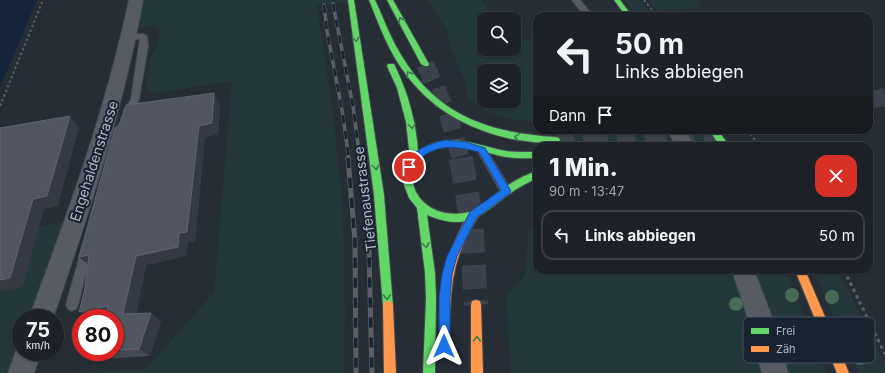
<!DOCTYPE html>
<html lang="de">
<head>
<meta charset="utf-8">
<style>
	body { margin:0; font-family:Inter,sans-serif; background:#2a2f34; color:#f1f3f6; height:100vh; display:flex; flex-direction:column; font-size:15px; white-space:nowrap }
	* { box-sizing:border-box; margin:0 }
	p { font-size:13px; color:#a0a4a8 }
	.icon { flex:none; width:22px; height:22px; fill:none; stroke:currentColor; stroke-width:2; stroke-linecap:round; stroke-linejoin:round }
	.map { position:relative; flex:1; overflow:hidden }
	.panel { position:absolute; left:533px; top:142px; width:340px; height:132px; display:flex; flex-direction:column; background:#1d2228; border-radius:12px; box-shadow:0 1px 3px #0004,0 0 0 1px #3b3f45 }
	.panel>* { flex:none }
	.top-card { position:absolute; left:533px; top:12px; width:340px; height:122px; border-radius:12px; box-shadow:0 1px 3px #0004,0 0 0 1px #3b3f45; background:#1d2228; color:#f1f3f6; overflow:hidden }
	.controls { position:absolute; left:477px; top:12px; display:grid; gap:8px }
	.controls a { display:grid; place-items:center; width:44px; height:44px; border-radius:8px; background:#1d2228; box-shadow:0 1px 3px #0004,0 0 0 1px #3b3f45; font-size:20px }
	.speed { position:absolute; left:12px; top:309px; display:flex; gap:8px; font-size:20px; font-weight:700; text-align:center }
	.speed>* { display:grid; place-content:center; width:52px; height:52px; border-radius:50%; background:#1d2228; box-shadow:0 1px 3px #0004,0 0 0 1px #3b3f45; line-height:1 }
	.speed small { font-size:10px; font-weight:400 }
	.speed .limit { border:6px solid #d22; background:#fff; color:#111 }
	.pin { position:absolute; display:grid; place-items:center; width:34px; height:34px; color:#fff; margin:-17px; border:2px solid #fff; border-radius:50%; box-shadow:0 1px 4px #0007 }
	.me { position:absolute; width:44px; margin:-22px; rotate:0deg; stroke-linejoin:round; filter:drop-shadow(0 0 3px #0008) }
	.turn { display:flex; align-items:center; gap:14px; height:84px; padding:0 16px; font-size:18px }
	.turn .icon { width:52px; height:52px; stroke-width:2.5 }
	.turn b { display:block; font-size:28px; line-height:34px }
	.then { display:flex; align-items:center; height:38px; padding:0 16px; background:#0003; gap:8px; font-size:15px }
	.round { display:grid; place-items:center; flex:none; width:42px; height:42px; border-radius:12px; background:#2a2f34 }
	.overview { display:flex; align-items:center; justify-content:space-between; height:68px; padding:0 16px }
	h1 { font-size:24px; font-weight:800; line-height:30px }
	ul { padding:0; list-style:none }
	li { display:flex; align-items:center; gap:12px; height:50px; margin:0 8px 6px; padding:0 8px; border:2px solid #3b3f45; border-radius:12px }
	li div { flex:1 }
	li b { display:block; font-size:15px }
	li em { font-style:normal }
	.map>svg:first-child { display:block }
</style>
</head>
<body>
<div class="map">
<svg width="885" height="373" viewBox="0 0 885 373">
	<rect width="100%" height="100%" fill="#272d35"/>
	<g fill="#24373b" fill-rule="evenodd">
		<polygon points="141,0 353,0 353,2 317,5 333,113 343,209 345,315 344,373 67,373 146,369 214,292 232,81 150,94 147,87 147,71 152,55 159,42 159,29 153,26 137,27"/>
		<path d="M427,0H482L496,19H484V49H514V42L537,38V122L514,120L485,111L468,98L466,83L450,46L447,30ZM484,71H514V101H484Z"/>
		<polygon points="625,0 641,0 653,16 637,16"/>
		<polygon points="648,0 698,0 702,7 657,11"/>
		<polygon points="554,130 667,130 676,146 560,146"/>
		<polygon points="684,130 704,130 715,146 694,146"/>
		<polygon points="537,218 537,270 731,270 734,277 758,280 754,270 786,270 826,373 511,373 506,295 525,276 529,231"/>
		<polygon points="75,219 40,318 21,318 20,373 0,373 0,235"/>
		<polygon points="813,270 838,270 885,365 885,373 859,373"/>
	</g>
	<polygon fill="#162439" points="0,0 37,0 0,87"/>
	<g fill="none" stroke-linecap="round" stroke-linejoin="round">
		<polyline stroke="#3c424b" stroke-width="18" stroke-dasharray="18 9" stroke-linecap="butt" points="425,64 448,115 461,159"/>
		<polyline stroke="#3c424b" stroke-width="24" stroke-dasharray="24 12" stroke-linecap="butt" points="461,158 471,218 476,305"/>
		<g stroke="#3c424b" stroke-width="18" stroke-dasharray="18 9" stroke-linecap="butt">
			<polyline points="869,100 885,97"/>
			<polyline points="556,140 609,132"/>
			<polyline points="591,146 660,130"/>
			<polyline points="650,146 726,130"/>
		</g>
		<g stroke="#444952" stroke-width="2">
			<g id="lane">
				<polygon points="572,0 580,0 593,16 585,16"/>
				<polygon points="143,34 147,36 148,46 139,99 130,118 127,119 123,116 131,99 140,39 130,39 126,37 130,35"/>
				<polygon points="482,146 485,147 510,188 511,191 510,194 502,194 477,150"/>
				<polygon points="87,243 91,245 92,248 78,305 76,309 72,311 68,309 66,305 82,248 83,245"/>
			</g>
		</g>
		<g stroke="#444952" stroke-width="2">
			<g id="street">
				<path d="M129,0H143C123,109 89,213 53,318H29C68,213 106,109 129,0Z"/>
				<polygon points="667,130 685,130 694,146 676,146"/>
				<polygon points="732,270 754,270 770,312 788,373 762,373 746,312"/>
				<polygon points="21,342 21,352 41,352 34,373 8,373 19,343"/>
			</g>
		</g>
		<g stroke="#444952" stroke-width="2">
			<g id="fast">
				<polygon points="348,0 354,0 384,195 393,306 392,310 388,311 384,310 383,306 374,195"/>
				<path d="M369,0H375C384,19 391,40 403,58C439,117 491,133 556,137L559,138L560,140L559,142C549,145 518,140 507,138C455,125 417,99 391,51C382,34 376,17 369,0Z"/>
				<polygon points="387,0 393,0 429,64 428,66 425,66 421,64"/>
				<polygon points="614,0 620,0 632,16 626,16"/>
				<path d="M388,64H394L395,66C408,93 416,121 418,151C449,130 474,145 506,151C516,152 527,152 537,152V158C527,158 516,159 506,157C486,154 464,142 444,146C390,157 411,221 464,213C478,212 489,199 500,191C510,183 524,175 537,171V178C527,183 517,188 508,195C477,218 467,231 427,215L435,273L436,298L435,373H423L426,298L425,273L417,208L409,198L404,185L403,176L405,168L410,159L406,122L397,88L387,66Z"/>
				<polygon points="709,130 718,130 729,146 720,146"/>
			</g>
		</g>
		<g stroke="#444952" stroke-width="2">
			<g id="slow">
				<path d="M474,211L477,212L479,215C474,224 468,233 464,243C453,266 451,290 450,316L449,320L445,321L441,320L440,316C440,284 446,257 461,228C464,223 468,213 474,211Z"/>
				<polygon points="795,270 805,270 849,373 837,373"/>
				<polygon points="476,300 480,301 481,305 483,373 471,373 471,305 472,301"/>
				<polygon points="388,301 392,302 393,306 396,373 384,373 383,306 384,302"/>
			</g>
		</g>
		<g stroke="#585f66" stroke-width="2" stroke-dasharray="2.5 2.5" stroke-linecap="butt">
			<polyline points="644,0 657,16"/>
			<polyline points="0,106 43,0"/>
			<polyline points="747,130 760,146"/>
		</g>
		<polyline stroke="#585f66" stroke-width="3" stroke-dasharray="3.5 3.5" stroke-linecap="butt" points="844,270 885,354"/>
		<use href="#lane" fill="#575b63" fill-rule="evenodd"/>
		<use href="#street" fill="#575b63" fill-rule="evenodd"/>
		<use href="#fast" fill="#63d668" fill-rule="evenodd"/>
		<use href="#slow" fill="#ff974d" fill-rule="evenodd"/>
		<g stroke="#5a5f66" stroke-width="3.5">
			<g id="rail-far1">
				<polyline points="333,4 353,106 360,159"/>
				<polyline points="324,5 327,31 342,110 349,159"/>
			</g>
		</g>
		<g stroke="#5a5f66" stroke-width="5">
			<g id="rail">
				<polyline points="348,158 355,241 356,373"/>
				<polyline points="360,158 369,252 372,373"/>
			</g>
		</g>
		<use href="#rail-far1" stroke="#1a2330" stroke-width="2.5" stroke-dasharray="8" stroke-linecap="butt"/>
		<use href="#rail" stroke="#1a2330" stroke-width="3.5" stroke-dasharray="10" stroke-linecap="butt"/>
	</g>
	<g fill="#4a6957">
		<circle cx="792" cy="295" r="7"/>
		<circle cx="832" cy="297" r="7"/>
		<circle cx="736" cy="304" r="7"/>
		<circle cx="860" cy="357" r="8"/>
	</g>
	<polygon fill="#444953" points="220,104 218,134 205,137 195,241 188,243 186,256 146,265 136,314 161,321 150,356 103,359 91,352 115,352 115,318 88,318 85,288 88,264 79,257"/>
	<g fill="#343942">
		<polygon points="214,93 220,104 218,134 205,137 195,241 188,243 186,256 146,265 134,322 123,314 136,256 179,233 199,126"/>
		<polygon points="70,116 79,127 58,206 44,209 23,287 0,292 0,280 33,199"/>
		<polygon points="89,255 91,267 79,257"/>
		<polygon points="108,306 120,314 102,318 88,318 79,312"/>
		<polygon points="151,313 161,321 150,356 139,349"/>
	</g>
	<g fill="#50555f" stroke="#5f6570">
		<polygon points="214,93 212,123 199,126 187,232 179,233 178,247 136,256 123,314 151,313 139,349 115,350 115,318 104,318 108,306 79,312 85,288 89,255 79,257 115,128 119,125 126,105"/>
		<polygon points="70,116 47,196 33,199 10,278 0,280 0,128"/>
	</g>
	<defs><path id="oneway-chevron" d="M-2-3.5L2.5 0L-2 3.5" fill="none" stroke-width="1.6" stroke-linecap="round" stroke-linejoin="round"/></defs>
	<g stroke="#3e7c4c">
		<use href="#oneway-chevron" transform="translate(401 20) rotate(-119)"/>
		<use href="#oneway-chevron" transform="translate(356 39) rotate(84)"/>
		<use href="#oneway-chevron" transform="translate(409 74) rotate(-125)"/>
		<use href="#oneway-chevron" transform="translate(412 126) rotate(82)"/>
		<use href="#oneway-chevron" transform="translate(517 137) rotate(-171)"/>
		<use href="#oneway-chevron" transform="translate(376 167) rotate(83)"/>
		<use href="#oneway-chevron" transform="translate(426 245) rotate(83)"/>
		<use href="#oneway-chevron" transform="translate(387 297) rotate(88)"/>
		<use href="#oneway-chevron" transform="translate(477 339) rotate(-90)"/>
	</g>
	<path fill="#1a73e8" stroke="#114b97" d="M445,140L466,142L485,148L511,191L509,194L477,217L457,256L452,274L450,297V346L449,350L444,352L440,350L439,346V297L442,274L447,256L470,212L501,190L479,152C453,145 427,143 412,170H406L405,167C414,149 426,145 445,140Z"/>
	<g text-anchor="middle" stroke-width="4" stroke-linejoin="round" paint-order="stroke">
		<g font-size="14" fill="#b0b8c7" stroke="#1a2330">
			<text transform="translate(94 161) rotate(-72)" y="5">Engehaldenstrasse</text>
			<text transform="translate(365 199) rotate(-97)" y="5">Tiefenaustrasse</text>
		</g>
	</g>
	<rect x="743" y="317" width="132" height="46" rx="6" fill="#1a2330" stroke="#47505d" stroke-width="1"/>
	<rect x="751" y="328" width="18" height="6" fill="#63d668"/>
	<rect x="751" y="346" width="18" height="6" fill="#ff974d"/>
	<g font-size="11" fill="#b0b8c7">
		<text x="776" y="335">Frei</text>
		<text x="776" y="353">Zäh</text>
	</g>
</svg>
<div class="controls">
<a><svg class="icon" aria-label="search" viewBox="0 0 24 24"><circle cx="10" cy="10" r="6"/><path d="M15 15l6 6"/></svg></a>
<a><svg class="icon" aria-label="layers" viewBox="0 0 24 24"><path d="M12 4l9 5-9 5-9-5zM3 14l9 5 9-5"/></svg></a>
</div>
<div class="speed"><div>75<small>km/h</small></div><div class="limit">80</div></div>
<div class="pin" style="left:409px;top:167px;background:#d93025"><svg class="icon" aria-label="arrive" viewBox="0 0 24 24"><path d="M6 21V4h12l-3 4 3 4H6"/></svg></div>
<svg class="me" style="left:444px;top:346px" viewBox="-20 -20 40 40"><path d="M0-17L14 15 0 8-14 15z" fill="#1a73e8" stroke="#fff" stroke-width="4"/></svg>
<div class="top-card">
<div class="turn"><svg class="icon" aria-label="left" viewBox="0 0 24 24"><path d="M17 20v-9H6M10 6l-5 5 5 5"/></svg><div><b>50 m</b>Links abbiegen</div></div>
<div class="then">Dann<svg class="icon" aria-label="arrive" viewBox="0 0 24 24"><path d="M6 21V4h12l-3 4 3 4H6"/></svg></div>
</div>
<section class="panel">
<div class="overview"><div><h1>1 Min.</h1><p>90 m · 13:47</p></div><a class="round" style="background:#d93025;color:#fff"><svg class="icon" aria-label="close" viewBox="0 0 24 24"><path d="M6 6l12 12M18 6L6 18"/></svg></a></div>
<ul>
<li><svg class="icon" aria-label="left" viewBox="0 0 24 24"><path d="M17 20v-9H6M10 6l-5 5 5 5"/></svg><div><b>Links abbiegen</b></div><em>50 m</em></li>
</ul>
</section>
</div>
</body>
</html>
